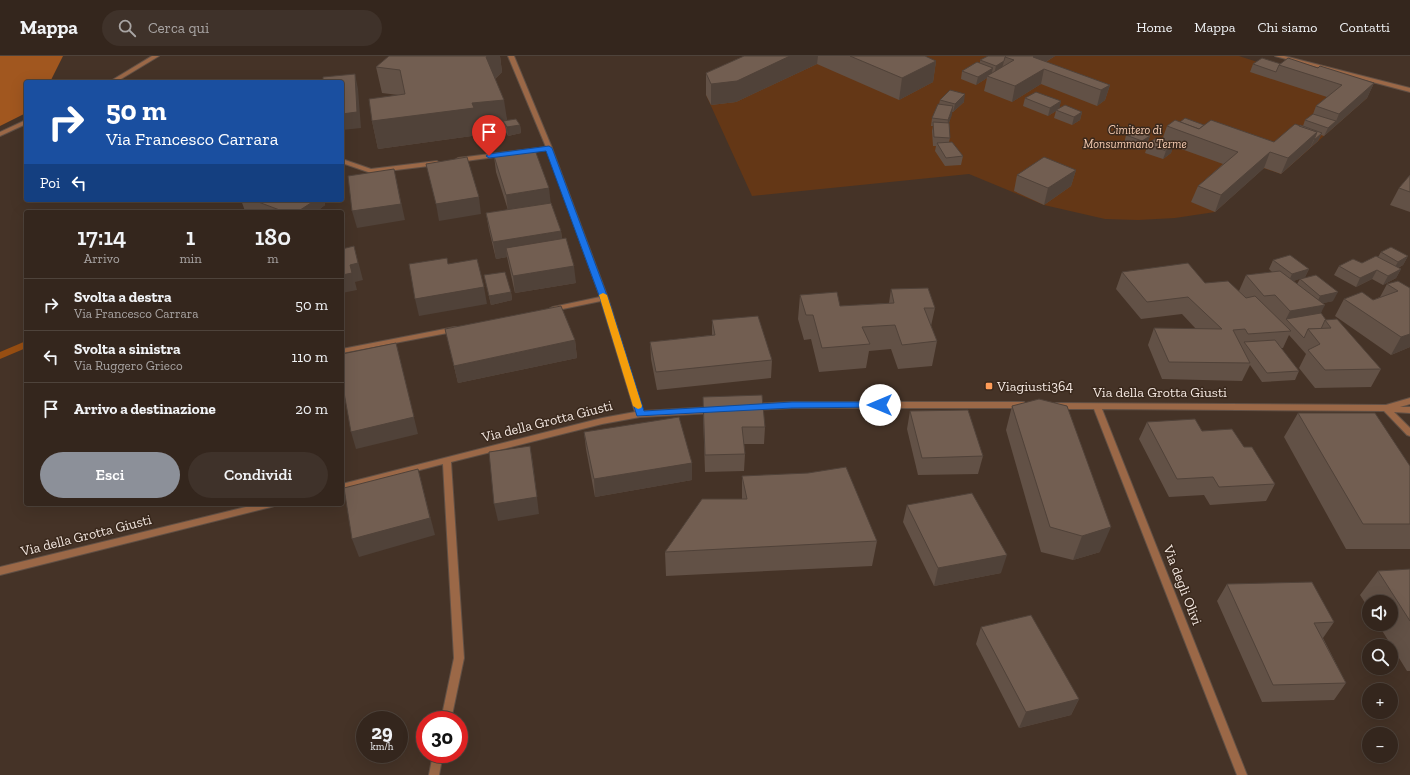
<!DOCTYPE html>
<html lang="it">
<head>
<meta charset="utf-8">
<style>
	body { margin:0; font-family:"Zilla Slab",serif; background:#3f322a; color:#f1f3f6; height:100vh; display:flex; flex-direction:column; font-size:15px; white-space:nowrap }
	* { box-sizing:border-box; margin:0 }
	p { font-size:13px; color:#a9a5a4 }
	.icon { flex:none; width:22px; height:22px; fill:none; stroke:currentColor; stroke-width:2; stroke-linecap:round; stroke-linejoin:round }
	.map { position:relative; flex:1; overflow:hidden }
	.panel { position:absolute; left:24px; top:154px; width:320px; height:296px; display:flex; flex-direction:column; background:#34261d; border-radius:4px; box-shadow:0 4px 16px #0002,0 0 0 1px #4e433b }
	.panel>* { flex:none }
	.banner { position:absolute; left:24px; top:24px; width:320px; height:122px; border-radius:4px; box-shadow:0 4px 16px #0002,0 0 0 1px #4e433b; background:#1a4fa0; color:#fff; overflow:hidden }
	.fabs { position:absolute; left:1362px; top:539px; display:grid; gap:8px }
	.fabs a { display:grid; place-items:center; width:36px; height:36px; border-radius:50%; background:#34261d; box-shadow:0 4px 16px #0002,0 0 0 1px #4e433b; font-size:20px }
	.speed { position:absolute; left:356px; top:655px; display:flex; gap:8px; font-size:20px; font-weight:700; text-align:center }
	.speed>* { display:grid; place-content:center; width:52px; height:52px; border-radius:50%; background:#34261d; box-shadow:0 4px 16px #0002,0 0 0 1px #4e433b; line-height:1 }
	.speed small { font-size:10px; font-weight:400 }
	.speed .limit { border:6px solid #d22; background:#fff; color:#111 }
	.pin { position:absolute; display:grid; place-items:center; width:34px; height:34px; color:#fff; margin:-41px -17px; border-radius:50% 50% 50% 0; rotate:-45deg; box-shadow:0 0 4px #0007 }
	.pin .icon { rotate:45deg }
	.me { position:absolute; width:44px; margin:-22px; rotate:270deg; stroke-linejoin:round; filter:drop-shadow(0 0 3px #0008) }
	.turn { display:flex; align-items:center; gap:14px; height:84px; padding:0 16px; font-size:18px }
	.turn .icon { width:52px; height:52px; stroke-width:2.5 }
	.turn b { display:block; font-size:28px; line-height:34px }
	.then { display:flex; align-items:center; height:38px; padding:0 16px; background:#0003; gap:8px; font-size:15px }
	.eta { display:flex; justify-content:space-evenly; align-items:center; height:68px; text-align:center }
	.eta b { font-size:24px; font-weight:600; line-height:28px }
	.button { display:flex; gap:8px; margin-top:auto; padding:8px 16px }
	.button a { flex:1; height:46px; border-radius:24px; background:#8c9099; color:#fff; font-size:16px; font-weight:600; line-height:46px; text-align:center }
	.button a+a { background:#3f322a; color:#f1f3f6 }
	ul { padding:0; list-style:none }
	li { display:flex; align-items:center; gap:12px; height:52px; padding:0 16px; border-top:1px solid #4e433b }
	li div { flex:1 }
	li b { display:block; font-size:15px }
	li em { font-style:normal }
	header { display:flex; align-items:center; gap:24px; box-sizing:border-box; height:56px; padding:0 20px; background:#34261d; border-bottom:1px solid #4e433b }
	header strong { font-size:19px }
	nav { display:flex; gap:22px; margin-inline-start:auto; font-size:14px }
	.search { width:280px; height:36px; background:#3f322a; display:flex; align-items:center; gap:10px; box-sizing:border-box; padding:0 14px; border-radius:22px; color:#a9a5a4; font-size:15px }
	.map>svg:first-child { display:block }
</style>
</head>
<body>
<header>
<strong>Mappa</strong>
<div class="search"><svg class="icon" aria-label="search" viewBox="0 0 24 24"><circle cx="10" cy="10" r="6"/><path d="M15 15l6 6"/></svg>Cerca qui</div>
<nav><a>Home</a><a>Mappa</a><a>Chi siamo</a><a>Contatti</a></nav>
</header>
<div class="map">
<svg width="1410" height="719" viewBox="0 0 1410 719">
	<rect width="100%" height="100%" fill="#453327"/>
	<polygon fill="#643716" points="789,0 1239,0 1367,42 1281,118 1263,112 1215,156 1175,162 1138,164 1105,163 1044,149 969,118 752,140 706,39"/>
	<polygon fill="#a1571f" points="0,0 63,0 50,26 26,26 26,57 0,70"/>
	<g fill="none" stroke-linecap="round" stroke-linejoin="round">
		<polygon fill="#974e12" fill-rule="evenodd" points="26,285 26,292 0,303 0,296"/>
		<g stroke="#615045" stroke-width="2">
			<g id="minor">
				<polygon points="152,0 159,0 116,26 109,26"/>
				<polygon points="508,0 514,0 552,92 608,242 643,355 712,351 716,354 712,357 640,361 602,368 451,406 464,602 451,664 441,664 454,602 443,408 342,434 342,428 602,362 635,356 601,245 553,255 549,253 553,251 600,241 547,94 458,106 455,104 458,102 546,91"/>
				<polygon points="1275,0 1284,0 1410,32 1410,36"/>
				<polygon points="26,64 26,68 0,80 0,76"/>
				<polygon points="342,103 371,113 437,105 440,107 437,109 371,117 342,107"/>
				<polygon points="455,271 458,271 459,273 458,275 342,297 342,293"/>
				<polygon points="1410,342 1410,348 1400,351 1410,351 1410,357 1394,356 1410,372 1410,380 1407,379 1384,355 1102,353 1247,719 1237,719 1094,353 1056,353 1052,350 1056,347 1386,349"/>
				<polygon points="792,346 1024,346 1028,349 1024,352 792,352 754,354 750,351 754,348"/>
				<polygon points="258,448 275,448 274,450 271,451 0,519 0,511"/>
				<polygon points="433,698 443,698 439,719 429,719"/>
			</g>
		</g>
		<use href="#minor" fill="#9b6847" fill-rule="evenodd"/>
	</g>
	<g fill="#625146">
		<polygon points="389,0 500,0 502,16 495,23 507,64 520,69 521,77 508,80 504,73 504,71 478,74 479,79 378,93 372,65 398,39 382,37 376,11"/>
		<polygon points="744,0 925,0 936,5 933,26 899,44 817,8 736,46 711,49 706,39 706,17"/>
		<polygon points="988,0 1055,0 1046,6 1110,29 1105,44 1097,50 1041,28 1012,46 984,35 987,22 976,29 961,23 962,15 980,7 980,4"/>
		<polygon points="1253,8 1281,8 1318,12 1374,27 1367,42 1324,80 1321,79 1318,85 1281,118 1264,112 1215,156 1191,146 1198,130 1223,108 1173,90 1171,97 1163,103 1145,97 1148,88 1162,84 1167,70 1180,66 1204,69 1274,86 1299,70 1303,70 1305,64 1313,58 1316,50 1327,41 1250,16"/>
		<polygon points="1025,42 1061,45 1059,52 1082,56 1080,64 1072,69 1054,62 1056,55 1048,60 1023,50"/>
		<polygon points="940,44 964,46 953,56 952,56 949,67 950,82 949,86 963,100 961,109 945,110 935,95 936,90 933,90 932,75 933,70 931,70 932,62 939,48"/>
		<polygon points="1126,79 1150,80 1147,88 1139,94 1124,88"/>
		<polygon points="494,100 551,147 561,175 562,183 576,227 515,237 507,201 496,203 489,174 486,157 508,154 496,116"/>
		<polygon points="1076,114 1071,130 1044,149 1014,135 1017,119"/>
		<polygon points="1410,119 1410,156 1390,149 1399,132"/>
		<polygon points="241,144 324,144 325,149 317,155 318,156 246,156 245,155"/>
		<polygon points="1381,196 1408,200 1403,209 1398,212 1401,213 1396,222 1383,229 1372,223 1356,231 1334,219 1339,210 1362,207 1378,201"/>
		<polygon points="1273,204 1309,213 1305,221 1293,225 1297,228 1300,223 1333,245 1323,247 1321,257 1326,264 1381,313 1371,331 1315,332 1299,312 1306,298 1289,279 1283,292 1281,292 1299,315 1295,324 1262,326 1250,309 1242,325 1162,323 1148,289 1154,272 1196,273 1182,258 1141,263 1116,233 1122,216 1205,227 1239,235 1246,219 1272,216 1269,213"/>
		<polygon points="484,219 511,236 512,244 491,249"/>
		<polygon points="1387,228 1410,232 1410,291 1391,299 1335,260 1344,243 1373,244 1380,241"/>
		<polygon points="891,233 935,252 931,270 937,285 932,310 898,313 891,293 869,295 866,312 819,316 811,283 804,284 798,263 800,239 840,250 889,247"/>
		<polygon points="712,264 772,304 771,322 657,334 651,303 650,286 712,279"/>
		<polygon points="445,273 575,284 577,302 458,327"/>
		<polygon points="703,341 765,371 764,388 744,388 745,398 744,415 705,416 703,358"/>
		<polygon points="1012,350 1100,496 1073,504 1041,496 1006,374"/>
		<polygon points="910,355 983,400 978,418 918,419 907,373"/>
		<polygon points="1298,357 1410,410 1410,493 1346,493 1284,381"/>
		<polygon points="1147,366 1202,375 1275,428 1266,445 1210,449 1204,439 1169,441 1139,383"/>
		<polygon points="584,376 692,424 595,441 586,393"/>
		<polygon points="742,420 877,485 872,510 666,520 665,496 742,443"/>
		<polygon points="907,449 1001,517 934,530 903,466"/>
		<polygon points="1410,513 1410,615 1407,615 1378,568 1391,568 1391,546 1369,546 1369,553 1360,539 1378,515"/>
		<polygon points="1227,528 1334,566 1323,582 1346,627 1334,644 1262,646 1217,545"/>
		<polygon points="981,571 1079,643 1071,659 1019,672 976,588"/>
	</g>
	<g fill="#504239">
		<polygon points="488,0 500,0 502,16 490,27 486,1"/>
		<polygon points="790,0 818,0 817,8 736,46 711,49 711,28"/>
		<polygon points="1034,0 1055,0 1029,16 1033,1"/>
		<polygon points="936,5 933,26 899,44 902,22"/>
		<polygon points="1004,5 1002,13 994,18 996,10"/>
		<polygon points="993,12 991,20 987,20 987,22 976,29 978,21"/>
		<polygon points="1044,13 1041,28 1012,46 1015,30"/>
		<polygon points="355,18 358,33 361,72 342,74 342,58"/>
		<polygon points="1374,27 1367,42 1324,80 1328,72 1336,65 1339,58"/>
		<polygon points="1110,29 1105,44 1097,50 1101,34"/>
		<polygon points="965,38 964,46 953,56 955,48"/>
		<polygon points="504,44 508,70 503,65 504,71 478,74 479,79 378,93 372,65 472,47"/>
		<polygon points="1061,45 1059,54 1056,54 1056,55 1048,60 1050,52"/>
		<polygon points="953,50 952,59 947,72 948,64"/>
		<polygon points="1082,56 1080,64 1072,69 1074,61"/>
		<polygon points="520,69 521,77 508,80 507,71"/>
		<polygon points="1317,76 1310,92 1281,118 1288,102"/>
		<polygon points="1322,77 1318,85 1310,92 1314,84"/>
		<polygon points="1150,80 1147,88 1139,94 1142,85"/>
		<polygon points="1174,89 1171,97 1163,103 1166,95"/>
		<polygon points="1270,96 1264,112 1215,156 1221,139"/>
		<polygon points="394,113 405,164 357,172 352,155"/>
		<polygon points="1076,114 1071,130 1044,149 1048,132"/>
		<polygon points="549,132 551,149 508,156 506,139"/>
		<polygon points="479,141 481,158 439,165 436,148"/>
		<polygon points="314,144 324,144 325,149 317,155 318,156 297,156"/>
		<polygon points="561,175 563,192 506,192 507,201 496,203 493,186"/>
		<polygon points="354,190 363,224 355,226 357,234 342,237 342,219 350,209"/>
		<polygon points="1408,200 1403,209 1393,214 1398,206"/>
		<polygon points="574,210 576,227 515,237 513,220"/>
		<polygon points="1309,213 1305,221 1288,227 1292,218"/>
		<polygon points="1401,213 1396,222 1383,229 1388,220"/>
		<polygon points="1377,214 1372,223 1356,231 1360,222"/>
		<polygon points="484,231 487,248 419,260 415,243"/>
		<polygon points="511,236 512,244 491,249 489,240"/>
		<polygon points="1338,236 1333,245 1316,249 1320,240"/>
		<polygon points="1325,249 1316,266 1286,263 1290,255"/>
		<polygon points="1410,278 1410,291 1391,299 1401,281"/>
		<polygon points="575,284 577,302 458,327 454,310"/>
		<polygon points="396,287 418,378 356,393 351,376"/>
		<polygon points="530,390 533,407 539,458 498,465 494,448"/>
		<polygon points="692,407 692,424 595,441 594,423"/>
		<polygon points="418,413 435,479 359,501 352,483"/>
		<polygon points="1111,471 1100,496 1073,504 1082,480"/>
		<polygon points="1007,499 1001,517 934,530 938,512"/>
		<polygon points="1079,643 1071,659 1019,672 1026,656"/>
	</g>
	<g fill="#725e51" stroke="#504239">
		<polygon points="389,0 488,0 486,1 504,44 472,47 474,52 372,65 369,43 405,38 400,14 376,11"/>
		<polygon points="744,0 790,0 737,25 711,28 706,17"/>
		<polygon points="850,0 925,0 936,5 902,22"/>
		<polygon points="988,0 1006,0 1005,1 1004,5 996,10 980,4"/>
		<polygon points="1006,0 1034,0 1033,1 1110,29 1101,34 1044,13 1015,30 987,20 1014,4 1005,1"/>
		<polygon points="1262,2 1281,8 1279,9 1276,16 1253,8"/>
		<polygon points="1288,2 1318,12 1320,10 1374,27 1339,58 1316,50 1342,29 1279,9"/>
		<polygon points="977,6 993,12 978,21 962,15"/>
		<polygon points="355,18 357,56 342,58 342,26 323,26 323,21"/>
		<polygon points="950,34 965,38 955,48 940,44"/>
		<polygon points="1036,36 1061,45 1050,52 1025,42"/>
		<polygon points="938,48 953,50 948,64 932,62"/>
		<polygon points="1065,49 1082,56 1074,61 1056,54"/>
		<polygon points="1313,58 1336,65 1328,72 1305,64"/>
		<polygon points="1185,62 1204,69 1199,73 1180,66"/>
		<polygon points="516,63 520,69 507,71 503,65"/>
		<polygon points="1175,64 1199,73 1211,64 1274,86 1295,68 1317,76 1288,102 1270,96 1221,139 1198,130 1238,96 1167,70"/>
		<polygon points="933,66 949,67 950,82 934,81"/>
		<polygon points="1300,69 1322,77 1314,84 1317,76 1299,70"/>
		<polygon points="1134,74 1150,80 1142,85 1126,79"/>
		<polygon points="1156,82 1174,89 1166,95 1148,88"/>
		<polygon points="952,86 963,100 946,102 937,87"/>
		<polygon points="535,94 549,132 506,139 494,100"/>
		<polygon points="467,101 479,141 436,148 426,108"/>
		<polygon points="1044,101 1076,114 1048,132 1017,119"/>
		<polygon points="394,113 401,148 352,155 348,120"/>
		<polygon points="1410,119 1410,136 1399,132"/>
		<polygon points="253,144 314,144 314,145 297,156 285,156"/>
		<polygon points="551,147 561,175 493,186 486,157"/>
		<polygon points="566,182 574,210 513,220 506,192"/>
		<polygon points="354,190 358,207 350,209 352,217 342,219 342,193"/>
		<polygon points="1391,191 1408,200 1398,206 1381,196"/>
		<polygon points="1290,199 1309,213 1292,218 1273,204"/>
		<polygon points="1376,200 1401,213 1388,220 1377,214 1360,222 1339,210 1353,203 1362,207"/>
		<polygon points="447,202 448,208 477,203 484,231 415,243 409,208"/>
		<polygon points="1188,207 1205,227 1228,225 1246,242 1255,240 1291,275 1248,278 1245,273 1233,274 1250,307 1169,306 1154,272 1222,273 1188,241 1147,246 1122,216"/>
		<polygon points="1280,215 1325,249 1290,255 1275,239 1264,240 1246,219"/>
		<polygon points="505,216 511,236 489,240 484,219"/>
		<polygon points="1316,219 1338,236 1320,240 1300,223"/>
		<polygon points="1398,225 1410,232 1410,278 1401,281 1344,243 1362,236 1373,244 1398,235 1387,228"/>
		<polygon points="928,232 935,252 924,252 937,285 902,289 895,269 862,271 870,288 822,292 813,259 806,259 800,239 837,236 840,250 894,247 891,233"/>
		<polygon points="561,250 575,284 454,310 445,273"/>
		<polygon points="1321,257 1326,264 1325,264 1321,273 1308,273 1304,282 1286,263"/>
		<polygon points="758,260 772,304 656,316 650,286 715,279 712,264"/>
		<polygon points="1337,263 1381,313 1325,314 1308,294 1320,288 1308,273 1331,272 1325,264"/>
		<polygon points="1275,284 1299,315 1267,317 1244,286"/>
		<polygon points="396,287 414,361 351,376 342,325 342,298"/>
		<polygon points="762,339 765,371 742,371 745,398 705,399 703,341"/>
		<polygon points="1039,343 1067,350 1111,471 1082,480 1050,471 1012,350"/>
		<polygon points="968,354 983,400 922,402 910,355"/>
		<polygon points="1298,357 1375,357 1410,410 1410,468 1363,468"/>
		<polygon points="679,361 692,407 594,423 584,376"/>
		<polygon points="1195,363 1202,375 1232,373 1244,391 1252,391 1275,428 1219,431 1213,421 1177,423 1147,366"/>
		<polygon points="530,390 537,441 494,448 489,396"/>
		<polygon points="846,411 877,485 665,496 702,443 747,443 742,420 808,417"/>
		<polygon points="418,413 430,462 352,483 344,432"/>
		<polygon points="972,437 1007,499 938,512 907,449"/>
		<polygon points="1410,513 1410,565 1378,515"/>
		<polygon points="1312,526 1334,566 1314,567 1346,627 1273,629 1227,528"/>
		<polygon points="1031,559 1079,643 1026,656 981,571"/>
	</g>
	<polygon fill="#1a73e8" stroke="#114b97" points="549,90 552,92 608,242 644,355 792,346 880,346 885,349 883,351 792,352 637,360 600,242 546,95 489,102 486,100 489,98"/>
	<polygon fill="#f59e0b" points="603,237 607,239 642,350 641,352 638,353 633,350 599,239"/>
	<rect fill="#fe9c58" stroke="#3a291d" stroke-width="1.5" x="985" y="326" width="8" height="8" rx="2"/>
	<g text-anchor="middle" stroke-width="3" stroke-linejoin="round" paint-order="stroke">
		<g font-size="12" font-style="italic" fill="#f7cdb3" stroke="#3a291d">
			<text x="1135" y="78">Cimitero di<tspan x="1135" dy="14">Monsummano Terme</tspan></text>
		</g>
		<g font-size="14" fill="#f3e7e0" stroke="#3a291d" text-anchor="start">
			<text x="997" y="335">Viagiusti364</text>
		</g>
		<g font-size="14" fill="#f3e7e0" stroke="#3a291d">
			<text x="1160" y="341">Via della Grotta Giusti</text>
			<text transform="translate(547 365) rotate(-14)" y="5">Via della Grotta Giusti</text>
			<text transform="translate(86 479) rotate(-14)" y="5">Via della Grotta Giusti</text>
			<text transform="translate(1183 529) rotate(69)" y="5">Via degli Olivi</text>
		</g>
	</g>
</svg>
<div class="fabs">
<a><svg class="icon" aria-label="sound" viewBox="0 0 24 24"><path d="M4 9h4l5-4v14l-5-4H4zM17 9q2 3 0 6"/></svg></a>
<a><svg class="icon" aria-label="search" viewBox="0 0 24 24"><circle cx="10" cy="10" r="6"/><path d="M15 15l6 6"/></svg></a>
<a>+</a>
<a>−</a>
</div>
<div class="speed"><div>29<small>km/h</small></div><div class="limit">30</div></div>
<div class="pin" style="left:489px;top:100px;background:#d93025"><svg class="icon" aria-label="arrive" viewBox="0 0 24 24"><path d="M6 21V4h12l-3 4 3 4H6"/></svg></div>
<svg class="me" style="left:880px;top:349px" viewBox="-20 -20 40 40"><circle r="19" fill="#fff"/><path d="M0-13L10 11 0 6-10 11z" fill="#1a73e8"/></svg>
<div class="banner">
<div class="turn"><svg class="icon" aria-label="right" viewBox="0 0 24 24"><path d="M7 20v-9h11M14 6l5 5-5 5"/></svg><div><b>50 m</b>Via Francesco Carrara</div></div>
<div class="then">Poi<svg class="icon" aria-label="left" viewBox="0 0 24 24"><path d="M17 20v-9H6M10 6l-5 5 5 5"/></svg></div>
</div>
<section class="panel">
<div class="eta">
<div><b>17:14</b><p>Arrivo</p></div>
<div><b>1</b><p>min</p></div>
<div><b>180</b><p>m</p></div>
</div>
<ul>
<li><svg class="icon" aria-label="right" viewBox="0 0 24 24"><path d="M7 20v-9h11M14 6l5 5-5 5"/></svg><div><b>Svolta a destra</b><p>Via Francesco Carrara</p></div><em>50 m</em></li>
<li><svg class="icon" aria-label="left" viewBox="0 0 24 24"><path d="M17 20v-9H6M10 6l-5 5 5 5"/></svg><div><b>Svolta a sinistra</b><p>Via Ruggero Grieco</p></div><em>110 m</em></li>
<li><svg class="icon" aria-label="arrive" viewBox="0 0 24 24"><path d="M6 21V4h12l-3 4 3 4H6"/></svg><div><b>Arrivo a destinazione</b></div><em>20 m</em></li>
</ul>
<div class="button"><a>Esci</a><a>Condividi</a></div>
</section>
</div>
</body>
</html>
